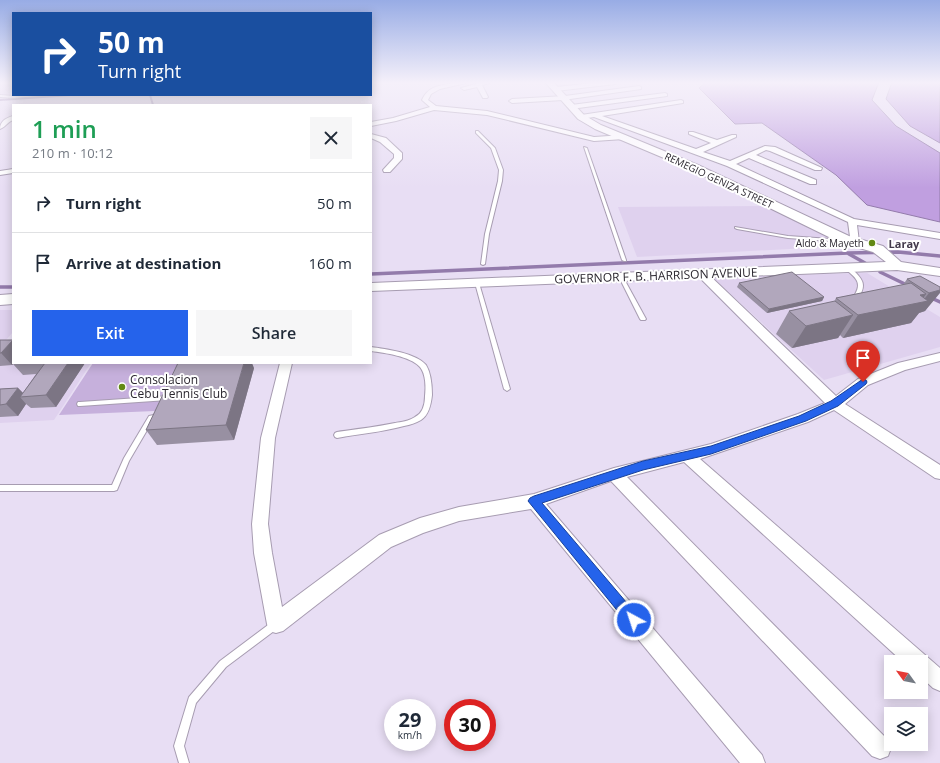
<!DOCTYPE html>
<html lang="en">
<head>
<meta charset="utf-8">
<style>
	body { margin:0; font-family:"Open Sans",sans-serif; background:#f6f6f7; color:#1f2937; height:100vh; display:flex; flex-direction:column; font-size:15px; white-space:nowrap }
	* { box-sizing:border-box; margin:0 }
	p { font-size:13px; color:#747a83 }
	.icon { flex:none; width:22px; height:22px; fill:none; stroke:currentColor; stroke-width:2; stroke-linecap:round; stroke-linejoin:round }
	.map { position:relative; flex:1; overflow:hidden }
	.sheet { position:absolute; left:12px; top:104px; width:360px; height:260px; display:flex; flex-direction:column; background:#fff; border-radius:0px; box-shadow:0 2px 10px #0003 }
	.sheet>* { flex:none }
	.guide { position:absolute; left:12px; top:12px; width:360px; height:84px; border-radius:0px; box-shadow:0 2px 10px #0003; background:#1a4fa0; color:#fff; overflow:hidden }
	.needle { width:26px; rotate:303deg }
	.fabs { position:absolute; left:884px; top:655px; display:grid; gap:8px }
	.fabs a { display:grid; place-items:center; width:44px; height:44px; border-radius:0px; background:#fff; box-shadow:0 2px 10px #0003; font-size:20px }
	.speed { position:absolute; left:384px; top:699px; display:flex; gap:8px; font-size:20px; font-weight:700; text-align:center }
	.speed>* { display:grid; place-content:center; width:52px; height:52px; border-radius:50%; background:#fff; box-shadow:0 2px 10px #0003; line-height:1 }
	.speed small { font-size:10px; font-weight:400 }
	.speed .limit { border:6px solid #d22; background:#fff; color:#111 }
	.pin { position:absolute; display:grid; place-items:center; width:34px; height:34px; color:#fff; margin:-41px -17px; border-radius:50% 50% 50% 0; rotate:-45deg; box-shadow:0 0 4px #0007 }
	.pin .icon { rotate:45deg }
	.me { position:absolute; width:44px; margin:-22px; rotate:320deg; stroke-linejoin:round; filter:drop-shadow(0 0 3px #0008) }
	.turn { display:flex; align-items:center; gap:14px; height:84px; padding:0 20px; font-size:18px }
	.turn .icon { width:52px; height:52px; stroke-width:2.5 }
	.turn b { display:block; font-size:28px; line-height:34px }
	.round { display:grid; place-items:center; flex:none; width:42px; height:42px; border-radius:0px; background:#f6f6f7 }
	.head { display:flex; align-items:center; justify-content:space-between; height:68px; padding:0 20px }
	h1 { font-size:24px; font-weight:600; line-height:30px; color:#1e9e55 }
	.button { display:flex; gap:8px; margin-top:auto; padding:8px 20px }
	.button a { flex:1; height:46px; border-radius:0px; background:#2563eb; color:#fff; font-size:16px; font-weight:600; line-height:46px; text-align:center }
	.button a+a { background:#f6f6f7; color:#1f2937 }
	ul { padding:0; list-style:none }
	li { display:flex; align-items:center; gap:12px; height:60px; padding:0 20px; border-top:1px solid #e0e1e3 }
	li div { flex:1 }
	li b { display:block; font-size:15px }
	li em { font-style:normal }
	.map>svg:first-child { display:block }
</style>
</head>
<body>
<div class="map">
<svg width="940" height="763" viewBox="0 0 940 763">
	<rect width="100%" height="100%" fill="#e8def4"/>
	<g fill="#dfd1ee">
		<polygon points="0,82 13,82 13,95 59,95 0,99"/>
		<polygon points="765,206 845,246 637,257 618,207"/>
		<polygon points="867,273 940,317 940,347 824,380 712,277"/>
		<polygon points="0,310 13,310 13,332 0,347"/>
		<polygon points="0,363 91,363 54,420 0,423"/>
	</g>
	<polygon fill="#c6b0dc" points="93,363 178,363 155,411 59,415"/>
	<g fill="#c09fe0" stroke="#937bab">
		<polygon points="706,82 879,82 872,100 896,126 940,153 940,222 867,205 836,175 762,123 735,124 699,88"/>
		<polygon points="892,82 940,82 940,143 910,126 886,99"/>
	</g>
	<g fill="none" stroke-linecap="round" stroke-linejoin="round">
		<g stroke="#937bab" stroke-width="2">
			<polyline points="150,95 153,105"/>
			<polyline points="0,100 71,95"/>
		</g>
		<g stroke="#937bab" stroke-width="3.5">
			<polyline points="849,254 865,263"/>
			<polyline points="880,272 909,286"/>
			<polyline points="371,274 848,253 898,252 940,256"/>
			<polyline points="0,287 13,287"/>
			<polyline points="929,297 940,302"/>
		</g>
		<g stroke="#a79cb1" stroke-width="2">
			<g id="lane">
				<polygon points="0,95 14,96 50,95 14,98 0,97"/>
				<polygon points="476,131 478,131 495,148 503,170 502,181 489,234 485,264 483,265 481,264 485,234 498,181 499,170 491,148 476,133"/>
				<polygon points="584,147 587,148 626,260 626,261 624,261 622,260"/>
				<polygon points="735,227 788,236 844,240 846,241 844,242 788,238 737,229 735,228"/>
				<path d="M845,267C849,267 851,269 854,271C866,282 865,288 857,300L855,301L852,299C863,284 858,279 845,269Z"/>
				<polygon points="619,276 621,276 623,277 646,319 645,320 641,320 640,319 619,277"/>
				<polygon points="475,282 477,282 479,283 510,389 507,391 504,389 475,283"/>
				<path d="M371,347C386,349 416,353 426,365C431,373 432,386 432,395C431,404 429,415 421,420C416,423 410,425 404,426C382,432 359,434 337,438L335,437L334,435L335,433L337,432C356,429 376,427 395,423C401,422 409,421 415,417C423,413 425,404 425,396C426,388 426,374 420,367C410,356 385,353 371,351Z"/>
				<polygon points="168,396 170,396 171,398 170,400 168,400 80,406 78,406 77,404 78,402 80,402"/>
				<polygon points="158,414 160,414 161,416 160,418 153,420 129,461 117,490 114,491 0,491 0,485 112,485 124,458 149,416"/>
				<polygon points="275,621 278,622 279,625 278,628 226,667 196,703 184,746 189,763 179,763 174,746 189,697 220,661 272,622"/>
			</g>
		</g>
		<g stroke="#a79cb1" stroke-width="2">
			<g id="street">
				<path d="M460,82H470L440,89L431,94L428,100L436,106L487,111L594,137L624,135L628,137L624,139L594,141L487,115L434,110L396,121L371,126V122L393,118L430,107L422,100C429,84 445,85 460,82Z"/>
				<polygon points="483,82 492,82 482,85 488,97 487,98 483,98 477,87 464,90 461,88"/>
				<polygon points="603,82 618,82 615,84 556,91 553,89 556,87"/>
				<polygon points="639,86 641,87 641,89 563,100 512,103 509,101 512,99 565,96"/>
				<polygon points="665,93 667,94 667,96 571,109 568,107 571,105"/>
				<polygon points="681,100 683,101 683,103 602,116 696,149 711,143 689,134 689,132 693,132 717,140 732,135 736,135 736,137 703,152 730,161 765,146 775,147 822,168 821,170 815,170 770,151 766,150 756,155 816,180 816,184 810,184 749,158 736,164 854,219 940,233 940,239 857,225 859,242 857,244 851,244 848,222 727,166 594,117 581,119 578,117 581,115"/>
				<path d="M13,116V120C7,122 6,127 0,129C0,121 6,118 13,116Z"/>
				<polygon points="371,134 386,138 402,153 402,159 390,172 384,172 383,170 394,158 394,154 380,142 371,138"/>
				<polygon points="13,169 13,173 0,175 0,171"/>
				<polygon points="703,272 707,273 836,396 858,379 898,363 940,353 940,361 905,370 868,385 845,404 940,465 940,479 935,478 834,410 808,422 700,459 940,668 940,691 933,688 921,677 921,662 903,662 684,462 627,477 888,740 891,748 888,756 880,759 872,756 611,481 546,504 762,755 765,763 740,763 531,509 459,521 423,533 391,547 283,631 276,633 269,631 267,624 254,553 252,524 261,438 280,363 292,363 275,438 268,524 272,553 282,607 379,535 420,518 459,507 534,494 614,468 711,444 798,414 825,403 699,277 698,275 699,273"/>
			</g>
		</g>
		<g stroke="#a79cb1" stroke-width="2">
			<g id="secondary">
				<polygon points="545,82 553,82 584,115 601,125 698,165 849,236 883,246 901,262 940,268 940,276 897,270 371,291 371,283 886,262 873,252 839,242 690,169 595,129 578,119"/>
				<polygon points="13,294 13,304 0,305 0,295"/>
			</g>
		</g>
		<use href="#lane" fill="#fff" fill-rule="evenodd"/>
		<use href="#street" fill="#fff" fill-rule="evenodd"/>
		<use href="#secondary" fill="#fff" fill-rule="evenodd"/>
	</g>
	<g fill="#9890a2">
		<polygon points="907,279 940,287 925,311 919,313 911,323 843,338 840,335 838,338 792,348 776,334 789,311 834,302 836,298 903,285"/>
		<polygon points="739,283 824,297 822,301 767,313 737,287"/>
		<polygon points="13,340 13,363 85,363 56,407 31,408 26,404 18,416 0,417 0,389 18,388 23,393 36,374 23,375 13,364 12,365 0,366 0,341"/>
		<polygon points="254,368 234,440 157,445 146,430"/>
	</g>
	<g fill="#7c7584">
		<polygon points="940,290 940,293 925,311 919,313 911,323 843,338 858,315 920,295 926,294 920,303 922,302 929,293"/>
		<polygon points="824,297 822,301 767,313 769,309"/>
		<polygon points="853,315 838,338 792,348 806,326"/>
		<polygon points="13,340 13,363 12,363 13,364 12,365 1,353"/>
		<polygon points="68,363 85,363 56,407 46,395"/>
		<polygon points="244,363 252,363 254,368 234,440 226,425"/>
		<polygon points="18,388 26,396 20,397 26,404 18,416 6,404"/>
	</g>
	<g fill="#b1a7bc" stroke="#7c7584">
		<polygon points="792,272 824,297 769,309 739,283"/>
		<polygon points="920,276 940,287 940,290 929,293 907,279"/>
		<polygon points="911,283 926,294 920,295 928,301 858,315 836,298"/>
		<polygon points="835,301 853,315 806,326 789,311"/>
		<polygon points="0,340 13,340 1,353 0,353"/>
		<polygon points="45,363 68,363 46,395 20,397"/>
		<polygon points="178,363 244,363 226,425 146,430"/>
		<polygon points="18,388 6,404 0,405 0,389"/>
	</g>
	<linearGradient id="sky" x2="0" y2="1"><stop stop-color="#98ace5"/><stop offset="0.44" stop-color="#f5f0fa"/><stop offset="1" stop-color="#f5f0fa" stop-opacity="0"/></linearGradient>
	<rect width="940" height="188" fill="url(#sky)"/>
	<polygon fill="#2563eb" stroke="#184099" points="863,379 866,380 867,382 866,384 838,406 806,421 711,454 643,470 542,503 638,616 640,620 638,625 634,627 629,625 528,501 530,498 534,496 643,461 711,446 799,416 831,401"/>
	<g fill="#628914" stroke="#fff" stroke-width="1.5">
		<circle cx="872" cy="243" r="4"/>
		<circle cx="122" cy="387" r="4"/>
	</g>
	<g text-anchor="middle" stroke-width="4" stroke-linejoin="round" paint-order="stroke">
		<g font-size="10" fill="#2b272f" stroke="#fff">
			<text transform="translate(719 180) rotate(25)" y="4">REMEGIO GENIZA STREET</text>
		</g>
		<g font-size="10" fill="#2b272f" stroke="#fff" text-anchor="end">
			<text x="864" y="247">Aldo &amp; Mayeth</text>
		</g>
		<g font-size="11" font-weight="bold" fill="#433a4c" stroke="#fff">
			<text x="904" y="248">Laray</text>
		</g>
		<g font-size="12" fill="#2b272f" stroke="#fff">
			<text transform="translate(656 276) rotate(-2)" y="4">GOVERNOR F. B. HARRISON AVENUE</text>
		</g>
		<g font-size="12" fill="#2b272f" stroke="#fff" text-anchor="start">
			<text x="130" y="384">Consolacion<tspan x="130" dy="14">Cebu Tennis Club</tspan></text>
		</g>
	</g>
</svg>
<div class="fabs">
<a><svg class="needle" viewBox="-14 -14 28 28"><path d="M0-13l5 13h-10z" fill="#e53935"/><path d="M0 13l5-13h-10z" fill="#747a83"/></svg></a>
<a><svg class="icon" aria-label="layers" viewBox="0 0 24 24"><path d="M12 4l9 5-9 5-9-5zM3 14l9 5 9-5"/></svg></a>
</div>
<div class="speed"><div>29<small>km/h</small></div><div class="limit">30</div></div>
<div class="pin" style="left:863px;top:382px;background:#d93025"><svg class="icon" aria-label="arrive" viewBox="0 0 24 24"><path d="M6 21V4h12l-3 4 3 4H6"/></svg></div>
<svg class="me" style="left:634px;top:620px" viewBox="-20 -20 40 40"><circle r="17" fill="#2563eb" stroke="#fff" stroke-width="3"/><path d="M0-11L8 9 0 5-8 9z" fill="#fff"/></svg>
<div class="guide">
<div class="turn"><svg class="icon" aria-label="right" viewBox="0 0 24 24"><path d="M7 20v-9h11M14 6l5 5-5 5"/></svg><div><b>50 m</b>Turn right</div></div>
</div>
<section class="sheet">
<div class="head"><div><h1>1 min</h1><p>210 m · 10:12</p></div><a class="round"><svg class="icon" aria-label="close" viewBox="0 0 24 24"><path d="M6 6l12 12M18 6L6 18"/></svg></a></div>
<ul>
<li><svg class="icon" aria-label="right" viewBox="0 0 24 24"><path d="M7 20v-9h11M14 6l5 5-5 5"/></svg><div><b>Turn right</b></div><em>50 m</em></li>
<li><svg class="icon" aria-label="arrive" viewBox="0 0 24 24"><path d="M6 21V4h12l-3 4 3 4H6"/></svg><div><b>Arrive at destination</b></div><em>160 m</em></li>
</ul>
<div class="button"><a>Exit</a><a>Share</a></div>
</section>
</div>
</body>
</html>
